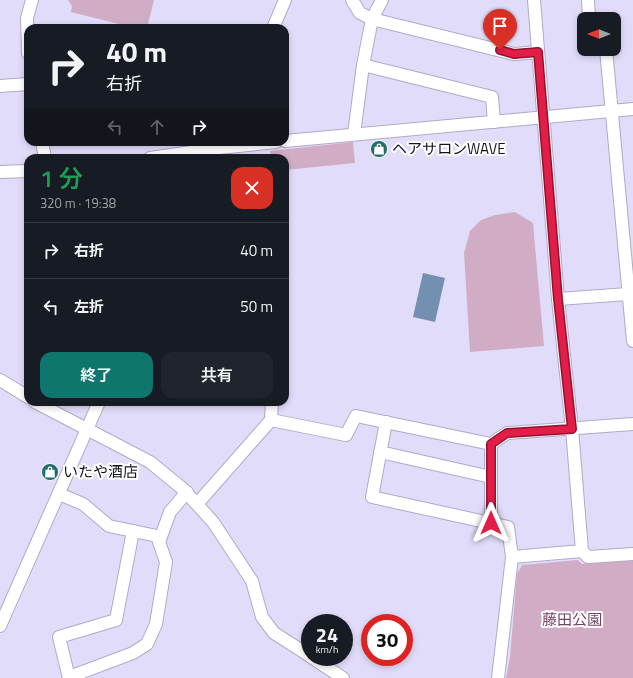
<!DOCTYPE html>
<html lang="ja">
<head>
<meta charset="utf-8">
<style>
	body { margin:0; font-family:"Titillium Web","Noto Sans JP",sans-serif; background:#20242c; color:#f1f3f6; height:100vh; display:flex; flex-direction:column; font-size:15px; white-space:nowrap }
	* { box-sizing:border-box; margin:0 }
	p { font-size:13px; color:#9ea1a6 }
	.icon { flex:none; width:22px; height:22px; fill:none; stroke:currentColor; stroke-width:2; stroke-linecap:round; stroke-linejoin:round }
	.map { position:relative; flex:1; overflow:hidden }
	.drawer { position:absolute; left:24px; top:154px; width:265px; height:252px; display:flex; flex-direction:column; background:#171b24; border-radius:12px; box-shadow:0 2px 6px #0003 }
	.drawer>* { flex:none }
	.hud { position:absolute; left:24px; top:24px; width:265px; height:122px; border-radius:12px; box-shadow:0 2px 6px #0003; background:#171b24; color:#f1f3f6; overflow:hidden }
	.needle { width:26px; rotate:270deg }
	.controls { position:absolute; left:577px; top:12px; display:grid; gap:8px }
	.controls a { display:grid; place-items:center; width:44px; height:44px; border-radius:8px; background:#171b24; box-shadow:0 2px 6px #0003; font-size:20px }
	.speed { position:absolute; left:301px; top:614px; display:flex; gap:8px; font-size:20px; font-weight:700; text-align:center }
	.speed>* { display:grid; place-content:center; width:52px; height:52px; border-radius:50%; background:#171b24; box-shadow:0 2px 6px #0003; line-height:1 }
	.speed small { font-size:10px; font-weight:400 }
	.speed .limit { border:6px solid #d22; background:#fff; color:#111 }
	.pin { position:absolute; display:grid; place-items:center; width:34px; height:34px; color:#fff; margin:-41px -17px; border-radius:50% 50% 50% 0; rotate:-45deg; box-shadow:0 0 4px #0007 }
	.pin .icon { rotate:45deg }
	.me { position:absolute; width:44px; margin:-22px; rotate:0deg; stroke-linejoin:round; filter:drop-shadow(0 0 3px #0008) }
	.turn { display:flex; align-items:center; gap:14px; height:84px; padding:0 16px; font-size:18px }
	.turn .icon { width:52px; height:52px; stroke-width:2.5 }
	.turn b { display:block; font-size:28px; line-height:34px }
	.lanes { display:flex; align-items:center; height:38px; padding:0 16px; background:#0003; justify-content:center; gap:20px; direction:ltr }
	.lanes .off { opacity:.35 }
	.round { display:grid; place-items:center; flex:none; width:42px; height:42px; border-radius:12px; background:#20242c }
	.headline { display:flex; align-items:center; justify-content:space-between; height:68px; padding:0 16px }
	h1 { font-size:24px; font-weight:600; line-height:30px; color:#1e9e55 }
	.button { display:flex; gap:8px; margin-top:auto; padding:8px 16px }
	.button a { flex:1; height:46px; border-radius:12px; background:#0f766e; color:#fff; font-size:16px; font-weight:600; line-height:46px; text-align:center }
	.button a+a { background:#20242c; color:#f1f3f6 }
	ul { padding:0; list-style:none }
	li { display:flex; align-items:center; gap:12px; height:56px; padding:0 16px; border-top:1px solid #363941 }
	li div { flex:1 }
	li b { display:block; font-size:15px }
	li em { font-style:normal }
	.map>svg:first-child { display:block }
</style>
</head>
<body>
<div class="map">
<svg width="633" height="678" viewBox="0 0 633 678">
	<rect width="100%" height="100%" fill="#e2dcfb"/>
	<g fill="#d0adc5">
		<polygon points="68,0 154,0 147,28 135,28 71,12 72,6"/>
		<polygon points="353,142 355,163 285,170 285,158 271,158 270,151"/>
		<polygon points="515,212 533,223 544,346 470,352 464,253 470,231 481,220 495,215"/>
		<polygon points="633,559 633,678 506,678 510,657 517,574 522,565 578,560 582,564"/>
	</g>
	<polygon fill="#7490b0" points="423,273 445,278 435,322 413,317"/>
	<g fill="none" stroke-linecap="round" stroke-linejoin="round">
		<g stroke="#b0aac7" stroke-width="14">
			<g id="minor">
				<polyline points="352,0 360,13 372,19 514,54 538,52"/>
				<polyline points="588,0 589,19"/>
				<polyline points="273,28 285,0"/>
				<polyline points="606,49 633,341"/>
				<polyline points="28,53 27,18 32,0"/>
				<polyline points="363,65 492,97 494,122"/>
				<polyline points="0,86 28,84"/>
				<polyline points="354,134 363,65 372,19 382,0"/>
				<polyline points="285,141 633,109"/>
				<polyline points="42,142 45,158"/>
				<polyline points="150,158 219,148 276,142"/>
				<polyline points="0,172 28,171"/>
				<polyline points="558,299 628,294"/>
				<polyline points="0,380 28,397"/>
				<polyline points="35,402 150,462 183,489 213,522 252,581 262,617 274,633 310,656"/>
				<polyline points="271,420 272,402"/>
				<polyline points="386,422 372,497 508,527 512,557"/>
				<polyline points="380,452 491,477"/>
				<polyline points="59,494 83,504 109,526 157,536 166,562 156,624 147,644 133,653 69,677"/>
				<polyline points="197,504 271,420 346,435 356,416 491,444 507,433 633,424"/>
				<polyline points="491,523 491,444"/>
				<polyline points="159,542 170,512 187,492"/>
				<polyline points="582,551 588,557 633,554"/>
				<polyline points="0,626 99,402"/>
				<polyline points="311,657 343,678"/>
				<polyline points="69,678 59,637 116,620 133,531"/>
				<polyline points="498,678 512,557 582,551 572,429 558,299 534,0"/>
			</g>
		</g>
		<use href="#minor" stroke="#fff" stroke-width="12"/>
	</g>
	<g fill="none" stroke-linecap="round" stroke-linejoin="round">
		<g stroke="#92132f" stroke-width="10">
			<polyline id="route" points="491,523 491,444 507,433 572,429 558,299 538,52 514,54 500,50"/>
		</g>
		<use href="#route" stroke="#e11d48" stroke-width="7"/>
	</g>
	<defs>
		<g id="shop-disc" transform="scale(0.9)"><circle r="9.5" fill="#226d67" stroke="#fff"/><path d="M-5-2.5h2.3a2.7 3.5 0 0 1 5.4 0H5L5.5 6h-11ZM-1.5-2.5h3a1.5 2.3 0 0 0-3 0Z" fill="#fff"/></g>
	</defs>
	<g fill-rule="evenodd">
		<use href="#shop-disc" x="379" y="149"/>
		<use href="#shop-disc" x="50" y="472"/>
	</g>
	<g text-anchor="middle" stroke-width="4" stroke-linejoin="round" paint-order="stroke">
		<g font-size="15" fill="#15121d" stroke="#fff" text-anchor="start">
			<text x="392" y="154">ヘアサロンWAVE</text>
			<text x="63" y="477">いたや酒店</text>
		</g>
		<g font-size="15" fill="#754267" stroke="#fff">
			<text x="572" y="625">藤田公園</text>
		</g>
	</g>
</svg>
<div class="controls">
<a><svg class="needle" viewBox="-14 -14 28 28"><path d="M0-13l5 13h-10z" fill="#e53935"/><path d="M0 13l5-13h-10z" fill="#9ea1a6"/></svg></a>
</div>
<div class="speed"><div>24<small>km/h</small></div><div class="limit">30</div></div>
<div class="pin" style="left:500px;top:50px;background:#d93025"><svg class="icon" aria-label="arrive" viewBox="0 0 24 24"><path d="M6 21V4h12l-3 4 3 4H6"/></svg></div>
<svg class="me" style="left:491px;top:523px" viewBox="-20 -20 40 40"><path d="M0-17L14 15 0 8-14 15z" fill="#e11d48" stroke="#fff" stroke-width="4"/></svg>
<div class="hud">
<div class="turn"><svg class="icon" aria-label="right" viewBox="0 0 24 24"><path d="M7 20v-9h11M14 6l5 5-5 5"/></svg><div><b>40 m</b>右折</div></div>
<div class="lanes"><svg class="icon off" aria-label="left" viewBox="0 0 24 24"><path d="M17 20v-9H6M10 6l-5 5 5 5"/></svg><svg class="icon off" aria-label="ahead" viewBox="0 0 24 24"><path d="M12 20V5M6 11l6-6 6 6"/></svg><svg class="icon" aria-label="right" viewBox="0 0 24 24"><path d="M7 20v-9h11M14 6l5 5-5 5"/></svg></div>
</div>
<section class="drawer">
<div class="headline"><div><h1>1 分</h1><p>320 m · 19:38</p></div><a class="round" style="background:#d93025;color:#fff"><svg class="icon" aria-label="close" viewBox="0 0 24 24"><path d="M6 6l12 12M18 6L6 18"/></svg></a></div>
<ul>
<li><svg class="icon" aria-label="right" viewBox="0 0 24 24"><path d="M7 20v-9h11M14 6l5 5-5 5"/></svg><div><b>右折</b></div><em>40 m</em></li>
<li><svg class="icon" aria-label="left" viewBox="0 0 24 24"><path d="M17 20v-9H6M10 6l-5 5 5 5"/></svg><div><b>左折</b></div><em>50 m</em></li>
</ul>
<div class="button"><a>終了</a><a>共有</a></div>
</section>
</div>
</body>
</html>
